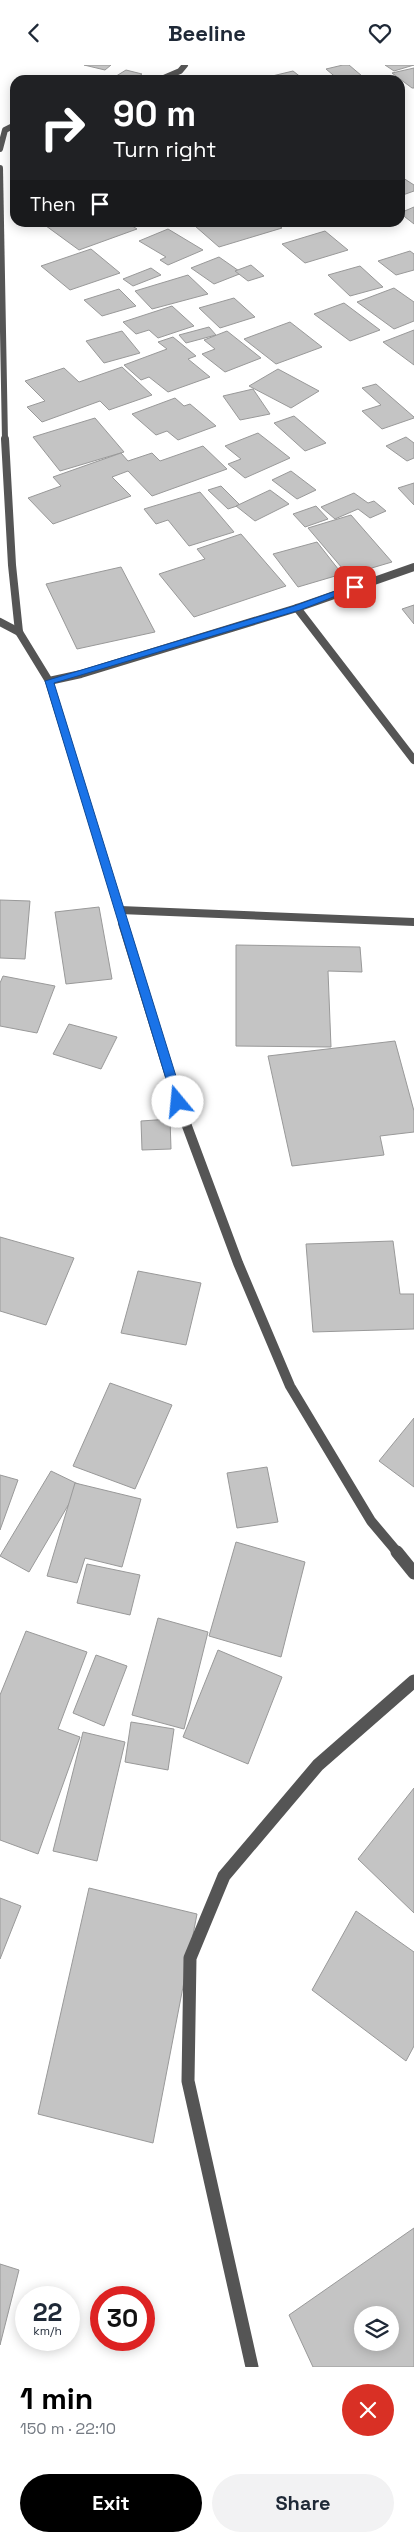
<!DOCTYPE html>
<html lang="en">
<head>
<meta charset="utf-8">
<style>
	body { margin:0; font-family:"Space Grotesk",sans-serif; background:#f2f2f3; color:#1f2937; height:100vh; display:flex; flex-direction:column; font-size:19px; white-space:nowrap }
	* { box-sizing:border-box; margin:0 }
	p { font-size:16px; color:#747a83 }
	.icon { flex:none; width:28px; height:28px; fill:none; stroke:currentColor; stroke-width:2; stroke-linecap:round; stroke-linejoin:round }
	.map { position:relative; height:2302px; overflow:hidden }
	.sheet { display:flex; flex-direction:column; background:#fff; flex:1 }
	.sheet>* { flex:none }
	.hud { position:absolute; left:10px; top:10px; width:395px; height:152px; border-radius:15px; box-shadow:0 2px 12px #0003; background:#202124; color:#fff; overflow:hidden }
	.buttons { position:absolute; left:354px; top:2241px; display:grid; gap:10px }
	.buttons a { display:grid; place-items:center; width:45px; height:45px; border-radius:50%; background:#fff; box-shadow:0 2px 12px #0003; font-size:25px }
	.speed { position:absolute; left:15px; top:2221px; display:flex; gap:10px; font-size:25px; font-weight:700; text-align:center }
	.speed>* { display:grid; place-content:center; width:65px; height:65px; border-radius:50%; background:#fff; box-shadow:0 2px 12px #0003; line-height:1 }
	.speed small { font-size:12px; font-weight:400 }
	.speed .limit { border:8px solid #d22; background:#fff; color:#111 }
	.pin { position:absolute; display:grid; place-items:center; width:42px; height:42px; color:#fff; margin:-21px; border-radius:10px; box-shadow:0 2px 8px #0006 }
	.me { position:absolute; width:55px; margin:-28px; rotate:343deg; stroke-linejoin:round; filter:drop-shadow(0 0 4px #0008) }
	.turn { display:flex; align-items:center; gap:18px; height:105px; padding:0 20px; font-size:22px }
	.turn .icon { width:65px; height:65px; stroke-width:2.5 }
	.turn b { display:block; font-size:35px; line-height:42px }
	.then { display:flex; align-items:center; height:48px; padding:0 20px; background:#0003; gap:10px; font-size:19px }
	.round { display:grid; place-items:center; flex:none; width:52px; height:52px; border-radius:26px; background:#f2f2f3 }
	.summary { display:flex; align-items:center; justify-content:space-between; height:85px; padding:0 20px }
	h1 { font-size:30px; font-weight:600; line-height:38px; color:#000 }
	.primary-button { display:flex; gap:10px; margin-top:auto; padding:10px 20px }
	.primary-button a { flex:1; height:58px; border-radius:30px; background:#000; color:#fff; font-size:20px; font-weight:600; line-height:58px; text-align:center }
	.primary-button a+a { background:#f2f2f3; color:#1f2937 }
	header { display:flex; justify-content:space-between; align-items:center; height:65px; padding:0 20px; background:#fff; font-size:22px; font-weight:600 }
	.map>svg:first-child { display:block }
</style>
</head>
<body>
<header><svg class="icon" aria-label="back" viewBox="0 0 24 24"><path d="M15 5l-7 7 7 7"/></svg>Beeline<svg class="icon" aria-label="heart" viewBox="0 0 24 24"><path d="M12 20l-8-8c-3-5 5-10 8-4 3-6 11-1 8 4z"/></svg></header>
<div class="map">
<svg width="414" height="2302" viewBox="0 0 414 2302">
	<rect width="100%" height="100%" fill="#fff"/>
	<g fill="#c4c4c4" stroke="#999" fill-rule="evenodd">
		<polygon points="84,0 111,0 105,5"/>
		<polygon points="343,0 349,0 362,11 339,15 326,4"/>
		<polygon points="385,0 414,0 394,6"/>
		<polygon points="414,3 414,23 412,23 392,8"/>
		<polygon points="126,5 142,9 133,15 113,13"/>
		<polygon points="293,6 302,13 310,11 316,15 272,15 268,12"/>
		<polygon points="400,111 414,120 414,126 400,131"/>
		<polygon points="414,142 414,159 400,148"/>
		<polygon points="42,158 128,158 137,164 79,185"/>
		<polygon points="209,158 275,158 282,163 219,182 195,161"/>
		<polygon points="168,164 203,185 168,200 160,195 166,192 139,176"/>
		<polygon points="325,166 348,185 305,198 282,179"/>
		<polygon points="91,184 120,208 70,225 41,201"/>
		<polygon points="410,186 414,189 414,205 396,210 378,196"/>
		<polygon points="219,192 242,208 214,219 191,203"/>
		<polygon points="251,200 264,211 248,216 235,206"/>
		<polygon points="360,201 383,222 350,231 328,210"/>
		<polygon points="151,203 161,210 133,221 123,214"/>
		<polygon points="188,210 208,229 152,244 135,226"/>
		<polygon points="394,223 414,237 414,256 394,264 357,237"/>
		<polygon points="119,224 136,241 102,251 84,235"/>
		<polygon points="234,233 255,252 220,263 199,243"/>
		<polygon points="344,238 380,265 350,276 314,249"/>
		<polygon points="172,241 194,261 158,273 149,265 136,269 123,257"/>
		<polygon points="290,257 322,282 276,299 244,274"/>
		<polygon points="209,262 216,270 186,278 179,270"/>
		<polygon points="414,265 414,300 383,277"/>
		<polygon points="122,266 140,288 104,298 86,276"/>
		<polygon points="227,266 261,293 225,307 202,289 215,284 204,275"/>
		<polygon points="173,272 196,291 188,294 210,312 168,327 149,312 141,315 124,300 167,284 158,277"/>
		<polygon points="122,302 152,330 109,345 100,336 42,357 27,342 45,336 25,316 64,303 79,317"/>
		<polygon points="278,304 319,326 291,343 249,321"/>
		<polygon points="376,319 414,352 414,353 382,364 362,346 381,340 362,323"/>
		<polygon points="253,324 270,349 240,355 223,331"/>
		<polygon points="175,333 184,341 190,339 216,361 178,375 167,366 156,370 132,349"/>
		<polygon points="294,351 326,378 305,386 274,358"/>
		<polygon points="95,353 124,387 60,406 33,372"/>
		<polygon points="258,368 290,393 245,413 228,399 241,394 225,381"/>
		<polygon points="406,372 414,378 414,393 407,396 386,381"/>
		<polygon points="203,381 227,404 152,431 128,406 112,412 131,431 53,459 28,433 61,421 53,412 121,388 128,396 152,388 160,396"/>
		<polygon points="291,406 316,425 297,434 272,415"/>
		<polygon points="414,418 414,440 398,423"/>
		<polygon points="221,421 240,440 228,444 208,425"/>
		<polygon points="270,425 289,439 255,456 236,441"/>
		<polygon points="200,427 234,467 189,481 168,455 156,459 144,444"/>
		<polygon points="354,428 368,438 374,436 386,446 370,453 358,444 335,454 321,442"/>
		<polygon points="316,441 328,454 305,462 293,449"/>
		<polygon points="351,450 392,497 348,510 308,463"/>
		<polygon points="241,469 286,521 194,552 159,509 205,494 197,484"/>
		<polygon points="317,477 342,509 298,522 273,489"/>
		<polygon points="121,502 155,567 77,584 46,519"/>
		<polygon points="414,540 414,559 402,544"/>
		<polygon points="0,835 30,836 25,894 0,893"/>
		<polygon points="99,842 112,914 66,919 55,847"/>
		<polygon points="236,880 360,882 362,907 328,906 331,982 236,981"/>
		<polygon points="3,911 55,921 37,968 0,961 0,918"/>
		<polygon points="69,959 117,972 101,1004 53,989"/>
		<polygon points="395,976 414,1046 414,1067 380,1071 384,1090 292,1101 268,991"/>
		<polygon points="170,1054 171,1084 142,1085 141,1056"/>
		<polygon points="0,1172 74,1193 46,1260 0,1246"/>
		<polygon points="393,1176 400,1229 414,1229 414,1264 313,1267 306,1179"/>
		<polygon points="138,1206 201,1218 186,1280 121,1268"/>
		<polygon points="110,1318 172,1340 135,1424 73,1401"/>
		<polygon points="414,1353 414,1422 379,1396"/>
		<polygon points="267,1402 278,1457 237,1463 227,1408"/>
		<polygon points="51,1406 80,1420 29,1507 0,1491"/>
		<polygon points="0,1410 18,1415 0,1465"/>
		<polygon points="75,1418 141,1434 122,1502 85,1493 77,1518 47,1511"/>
		<polygon points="236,1477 305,1497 281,1592 209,1571"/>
		<polygon points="87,1499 140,1510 130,1550 77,1538"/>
		<polygon points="158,1553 208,1567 184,1664 132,1650"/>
		<polygon points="26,1566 87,1587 58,1664 80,1672 38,1789 0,1775 0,1630"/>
		<polygon points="218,1585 282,1612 248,1699 183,1672"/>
		<polygon points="96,1590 127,1601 104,1661 73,1648"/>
		<polygon points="131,1657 174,1664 168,1705 125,1697"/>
		<polygon points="83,1667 125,1677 97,1796 53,1786"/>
		<polygon points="414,1723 414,1848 358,1794"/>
		<polygon points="89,1823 197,1849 153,2078 38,2049"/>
		<polygon points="0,1833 21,1841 0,1894"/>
		<polygon points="356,1846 414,1887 414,1981 406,1996 312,1925"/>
		<path d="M414,2163V2302H313L289,2250ZM362,2250H390V2278H362Z"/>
		<polygon points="0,2199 19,2205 0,2280"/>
	</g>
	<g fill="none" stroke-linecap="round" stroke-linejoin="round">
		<g stroke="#555" stroke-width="6">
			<polyline points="159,15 180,6 185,0"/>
			<polyline points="0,84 5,65 15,60"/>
			<polyline points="0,103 5,375"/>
		</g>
		<g stroke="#555" stroke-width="8">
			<polyline points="5,374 12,500 19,567 49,616 81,609 297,543 414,502"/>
			<polyline points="297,543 414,695"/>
			<polyline points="0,557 19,567"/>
			<polyline points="49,616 124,860"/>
			<polyline points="120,845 414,857"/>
		</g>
		<polyline stroke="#555" stroke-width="10" points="123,858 178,1037 238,1198 290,1321 371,1456 398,1488"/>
		<g stroke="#555" stroke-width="13">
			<polyline points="397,1487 414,1508"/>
			<polyline points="252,2302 188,2016 190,1893 224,1811 318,1700 414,1616"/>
		</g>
	</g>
	<polygon fill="#1a73e8" stroke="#114b97" points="352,520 359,522 300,545 54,618 184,1037 178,1041 173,1037 45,616 294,541"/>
</svg>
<div class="buttons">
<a><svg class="icon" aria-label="layers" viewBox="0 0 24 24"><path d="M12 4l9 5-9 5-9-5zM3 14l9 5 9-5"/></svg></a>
</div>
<div class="speed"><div>22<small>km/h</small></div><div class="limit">30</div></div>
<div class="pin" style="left:355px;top:522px;background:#d93025"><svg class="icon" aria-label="arrive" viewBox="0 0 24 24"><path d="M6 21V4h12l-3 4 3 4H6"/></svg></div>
<svg class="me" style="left:178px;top:1037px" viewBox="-20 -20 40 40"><circle r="19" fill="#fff"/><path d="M0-13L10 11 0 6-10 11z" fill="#1a73e8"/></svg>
<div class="hud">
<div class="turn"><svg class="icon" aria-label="right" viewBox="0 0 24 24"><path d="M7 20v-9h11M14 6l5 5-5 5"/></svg><div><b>90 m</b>Turn right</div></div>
<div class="then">Then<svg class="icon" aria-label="arrive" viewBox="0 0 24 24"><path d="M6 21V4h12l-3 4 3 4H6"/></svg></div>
</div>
</div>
<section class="sheet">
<div class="summary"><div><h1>1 min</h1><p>150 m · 22:10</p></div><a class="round" style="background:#d93025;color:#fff"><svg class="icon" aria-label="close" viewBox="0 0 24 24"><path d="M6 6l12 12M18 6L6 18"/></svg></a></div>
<div class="primary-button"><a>Exit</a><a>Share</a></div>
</section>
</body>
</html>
